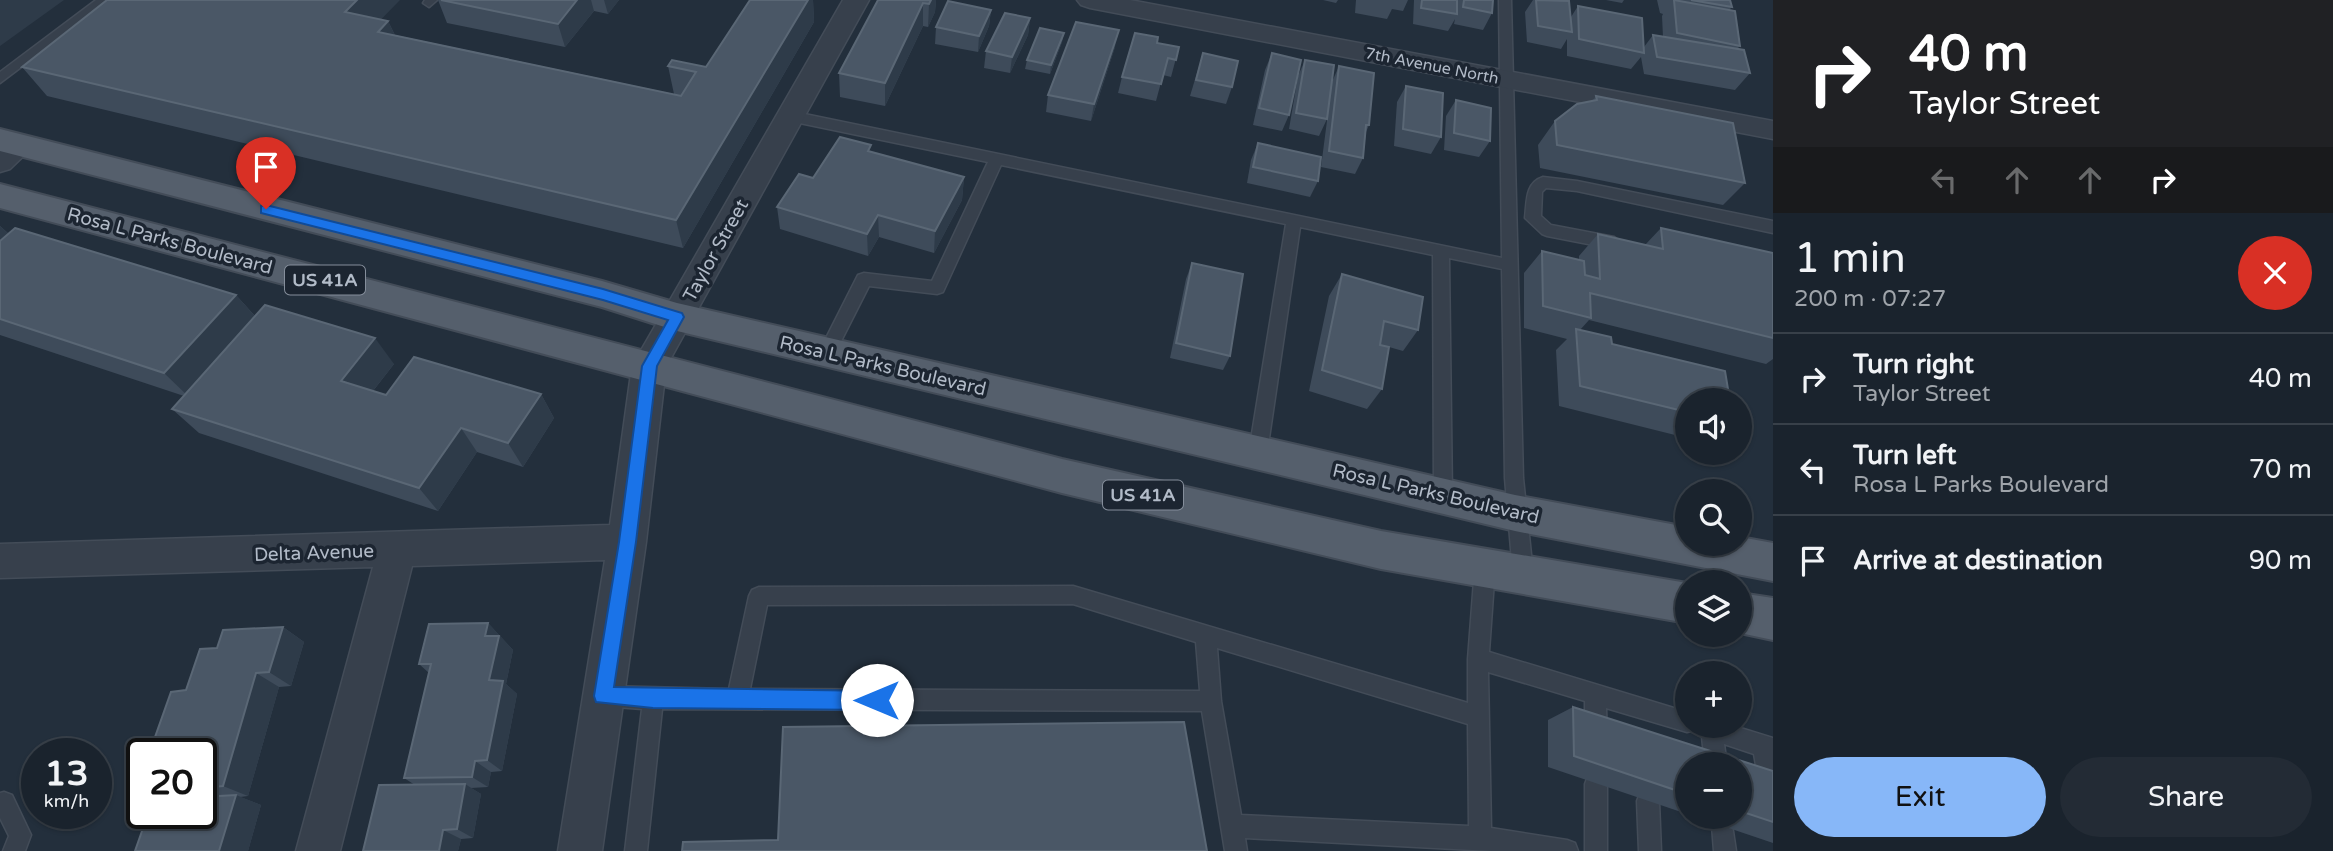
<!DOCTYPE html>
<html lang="en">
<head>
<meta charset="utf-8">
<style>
	body { margin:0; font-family:"Varela Round",sans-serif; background:#232b35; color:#f1f3f6; height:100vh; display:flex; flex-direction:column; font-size:26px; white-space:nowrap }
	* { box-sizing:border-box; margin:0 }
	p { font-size:23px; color:#9fa4aa }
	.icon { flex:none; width:38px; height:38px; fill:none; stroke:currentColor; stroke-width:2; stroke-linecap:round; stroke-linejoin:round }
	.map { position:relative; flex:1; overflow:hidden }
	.panel { display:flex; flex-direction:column; background:#1a232d; width:560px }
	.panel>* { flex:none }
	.hud { background:#202124; color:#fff; overflow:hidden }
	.fabs { position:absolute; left:1675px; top:388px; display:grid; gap:14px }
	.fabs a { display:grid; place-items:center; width:77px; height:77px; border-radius:50%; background:#1a232d; box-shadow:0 2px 5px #0004,0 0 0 2px #384049; font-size:35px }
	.speed { position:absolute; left:21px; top:738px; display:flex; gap:14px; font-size:35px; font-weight:700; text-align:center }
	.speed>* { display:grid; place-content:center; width:91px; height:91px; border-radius:50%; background:#1a232d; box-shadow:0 2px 5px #0004,0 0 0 2px #384049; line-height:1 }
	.speed small { font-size:18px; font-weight:400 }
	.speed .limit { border:4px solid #111; border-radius:10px; background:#fff; color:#111 }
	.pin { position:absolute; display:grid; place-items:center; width:60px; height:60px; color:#fff; margin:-72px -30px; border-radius:50% 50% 50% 0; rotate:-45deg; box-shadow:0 0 7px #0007 }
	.pin .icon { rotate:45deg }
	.me { position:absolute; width:77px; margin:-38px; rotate:270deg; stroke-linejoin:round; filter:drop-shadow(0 0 5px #0008) }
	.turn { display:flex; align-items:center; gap:24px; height:147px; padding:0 21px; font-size:32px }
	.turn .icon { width:91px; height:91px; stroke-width:2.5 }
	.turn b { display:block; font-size:49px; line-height:60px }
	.lanes { display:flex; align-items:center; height:66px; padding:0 21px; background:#0003; justify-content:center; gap:35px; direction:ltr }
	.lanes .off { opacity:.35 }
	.round { display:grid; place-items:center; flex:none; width:74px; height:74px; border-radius:37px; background:#232b35 }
	.summary { display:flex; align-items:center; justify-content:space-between; height:119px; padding:0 21px }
	h1 { font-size:42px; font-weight:600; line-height:52px }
	.cta { display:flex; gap:14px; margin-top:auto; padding:14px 21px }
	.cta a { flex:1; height:80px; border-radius:42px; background:#87b7f8; color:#111; font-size:28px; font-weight:600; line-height:80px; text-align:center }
	.cta a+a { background:#232b35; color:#f1f3f6 }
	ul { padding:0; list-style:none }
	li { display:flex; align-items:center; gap:21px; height:91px; padding:0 21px; border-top:2px solid #384049 }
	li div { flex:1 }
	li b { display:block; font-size:26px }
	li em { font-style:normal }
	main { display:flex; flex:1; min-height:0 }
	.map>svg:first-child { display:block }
</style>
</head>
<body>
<main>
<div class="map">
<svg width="1773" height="851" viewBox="0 0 1773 851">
	<rect width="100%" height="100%" fill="#232f3c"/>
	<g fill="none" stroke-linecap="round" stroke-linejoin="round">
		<g stroke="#434c58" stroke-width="3">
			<g id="lane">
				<polygon points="96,0 110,0 0,83 0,72"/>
				<polygon points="425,0 437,0 429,7 423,3"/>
				<polygon points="1499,0 1511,0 1523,478 1533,573 1530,579 1523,582 1516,579 1513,573 1505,478 1502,269 1449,258 1452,496 1449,502 1443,504 1437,502 1434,496 1433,255 1300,227 1267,452 1264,457 1258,460 1252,457 1249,452 1286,224 1001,165 943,292 937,294 869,286 833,357 821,357 819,352 858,275 864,273 932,281 988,162 790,121 785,119 785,113 790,111 1502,258"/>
				<path d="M1543,177L1577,181L1773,221V233L1577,191L1546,188L1542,192L1541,216L1551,225L1614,237L1622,243L1614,249L1547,236L1542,234L1525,218C1527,201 1525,183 1543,177Z"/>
				<path d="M1485,558L1492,561L1495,567L1489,652L1687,712V726H1734L1773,738V802L1762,800L1754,754L1724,744L1727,765H1705L1702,737L1691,731L1687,732L1606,708L1607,735L1603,742L1596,746L1589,742L1585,735V701L1488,672L1491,828L1567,840L1575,843L1578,851H1492L1245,838L1247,851H1225L1202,711L662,709L647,851H625L642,709L603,706L596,703L593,696L596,689L603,686L729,689L749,596L752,590L759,587L1073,586L1468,703V659L1475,567L1478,561ZM1073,604L1196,642L1200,691L750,689L767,605ZM1217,648L1468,724L1469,826L1241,815L1221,701Z"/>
				<polygon points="1596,773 1604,776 1607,784 1607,851 1585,851 1585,784 1588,776"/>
				<polygon points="1648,790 1656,793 1659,801 1661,851 1639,851 1637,801 1640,793"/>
				<polygon points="4,792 12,795 31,835 25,851 3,851 9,836 0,818 0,793"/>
				<polygon points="1715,818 1731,818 1736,851 1714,851 1712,826"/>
			</g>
		</g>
		<g stroke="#434c58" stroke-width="3">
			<g id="street">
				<polygon points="843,0 869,0 666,367 646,542 602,851 558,851 605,560 412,566 340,851 296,851 373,567 0,578 0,544 610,525 632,366"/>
				<polygon points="1077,0 1130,0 1773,121 1773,139 1090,8 1081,5"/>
				<polygon points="20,136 30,139 34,146 10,169 0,172 0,147 10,139"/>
			</g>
		</g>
		<g stroke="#434c58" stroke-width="4">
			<g id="primary">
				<polygon points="0,129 602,281 677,303 1515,495 1687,527 1687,544 1740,544 1740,537 1773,543 1773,581 1515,531 677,331 602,307 0,151"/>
				<polygon points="0,184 1062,459 1381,531 1687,583 1687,623 1381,569 1062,493 0,208"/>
				<polygon points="1740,593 1773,598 1773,640 1740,633"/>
			</g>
		</g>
		<use href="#lane" fill="#37404c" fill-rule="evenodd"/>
		<use href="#street" fill="#37404c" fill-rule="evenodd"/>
		<use href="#primary" fill="#555f6c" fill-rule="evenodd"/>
	</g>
	<g fill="#3e4b5a">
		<polygon points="438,0 619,0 608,14 594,11 565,47 447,23"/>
		<polygon points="750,0 813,0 814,22 683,248 47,96 22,67 381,20 388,21 395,35 674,94 668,66 706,67"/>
		<polygon points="878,0 936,0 935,12 928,27 923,26 885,106 840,97 839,73"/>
		<polygon points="1323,0 1338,0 1336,3"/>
		<polygon points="1356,0 1408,0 1403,11 1392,9 1387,19 1355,13"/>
		<polygon points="1414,0 1493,0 1492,13 1483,30 1454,24 1455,19 1448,31 1413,24"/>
		<polygon points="1533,0 1564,0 1571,17 1578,6 1644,47 1653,35 1663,37 1662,16 1663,14 1660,13 1657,0 1730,0 1732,7 1729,10 1740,46 1737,49 1750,73 1735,90 1644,74 1641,57 1631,69 1567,56 1567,39 1561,49 1527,42 1525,12"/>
		<polygon points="1606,0 1624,0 1622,3"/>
		<polygon points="991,10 989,26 978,52 935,44 936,27"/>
		<polygon points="1030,18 1028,35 1010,73 984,68 986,51"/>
		<polygon points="1064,33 1062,42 1050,74 1025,69 1027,60"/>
		<polygon points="1157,43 1179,47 1171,77 1163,75 1156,101 1118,93 1122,77"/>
		<polygon points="1115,47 1091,121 1046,112 1048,95"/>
		<polygon points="1203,53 1232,87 1226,104 1190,96"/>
		<polygon points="1272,53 1289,115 1282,131 1253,125 1265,70"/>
		<polygon points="1305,60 1332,82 1339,66 1369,125 1366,132 1363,158 1355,174 1321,167 1328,113 1327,119 1319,136 1289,129 1298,76"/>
		<polygon points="1406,86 1441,137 1431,154 1394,146 1397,102"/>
		<polygon points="1596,96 1745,183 1723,205 1540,168 1538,145 1555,121 1592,101"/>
		<polygon points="1456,100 1490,141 1479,157 1444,150 1446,116"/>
		<polygon points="1258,143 1318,181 1310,197 1247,183 1251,160"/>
		<polygon points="871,152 964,177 962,200 934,253 879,237 868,256 780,229 777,207 813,178"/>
		<polygon points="0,226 9,234 236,295 255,316 394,364 373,391 386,395 541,394 554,418 523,467 477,452 438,511 199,433 172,409 184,396 0,335"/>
		<polygon points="1661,228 1773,253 1773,359 1766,364 1589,320 1580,330 1612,344 1687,401 1687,438 1559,406 1556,350 1567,339 1524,328 1524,273 1542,251 1579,260 1579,256 1598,234 1645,245"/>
		<polygon points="1192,263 1230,356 1223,370 1170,358 1186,279"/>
		<polygon points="1342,274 1418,330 1403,351 1389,347 1382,389 1367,409 1309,391 1329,296"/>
		<polygon points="488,623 513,650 506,684 517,694 502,771 491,772 488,787 471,788 481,794 473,838 461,839 458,851 363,851 415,785 404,778 429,673 419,664"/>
		<polygon points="283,627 304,642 291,686 279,687 248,796 240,797 261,805 248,851 135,851 201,814 201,754 217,648"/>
		<polygon points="1573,707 1773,771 1773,843 1696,817 1740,817 1740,765 1687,765 1687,814 1548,767 1548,720"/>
	</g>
	<g fill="#2e3b49">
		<polygon points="0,0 64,0 0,46"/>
		<polygon points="357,0 400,0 360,41 345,12"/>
		<polygon points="577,0 591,0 594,11 565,47 558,24"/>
		<polygon points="604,0 619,0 608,14"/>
		<polygon points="808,0 813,0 814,22 683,248 676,220"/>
		<polygon points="926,0 936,0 935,12 928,27 929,4"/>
		<polygon points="923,3 923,26 885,106 885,83"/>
		<polygon points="991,10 989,26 978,52 979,36"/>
		<polygon points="1030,18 1028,35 1010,73 1012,57"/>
		<polygon points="388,21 402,50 378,32"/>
		<polygon points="1119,30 1115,47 1091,121 1094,104"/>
		<polygon points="1064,33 1062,42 1050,74 1051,65"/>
		<polygon points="964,177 962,200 934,253 935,231"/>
		<polygon points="878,215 879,237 868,256 867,234"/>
		<polygon points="0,226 28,252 0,278"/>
		<polygon points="236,295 259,321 190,398 164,373"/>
		<polygon points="375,338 394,364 361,406 341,381"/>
		<polygon points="541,394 554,418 523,467 508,443"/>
		<polygon points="461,428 477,452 438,511 419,488"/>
		<polygon points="488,623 513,650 506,684 517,694 502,771 487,760 489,680 485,636"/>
		<polygon points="283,627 304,642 291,686 269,672"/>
		<polygon points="256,673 279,687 248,796 223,786"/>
		<polygon points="475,761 491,772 488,787 472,777"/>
		<polygon points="465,784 481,794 473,838 457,829"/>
		<polygon points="236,795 261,805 248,851 219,851"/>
		<polygon points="443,830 461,839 458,851 439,851"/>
	</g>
	<g fill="#4a5766" stroke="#5a6775" stroke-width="2">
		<polygon points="107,0 357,0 345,12 388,21 378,32 681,96 696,72 668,66 672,60 706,67 750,0 808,0 676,220 22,67"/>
		<polygon points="441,0 577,0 558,24"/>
		<polygon points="878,0 931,0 929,4 923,3 885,83 839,73"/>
		<polygon points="1422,0 1457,0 1457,14 1421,8"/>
		<polygon points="1464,0 1493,0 1492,13 1463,7"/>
		<polygon points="1536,0 1569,1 1572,32 1538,26"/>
		<polygon points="1674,0 1735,11 1740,46 1677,33"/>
		<polygon points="1691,0 1730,0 1732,7"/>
		<polygon points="948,1 991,10 979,36 936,27"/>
		<polygon points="1578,6 1642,18 1644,53 1579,39"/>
		<polygon points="1005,13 1030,18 1012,57 986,51"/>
		<polygon points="1076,22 1119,30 1094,104 1048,95"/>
		<polygon points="1040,28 1064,33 1051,65 1027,60"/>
		<polygon points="1135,33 1158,37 1157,43 1179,47 1176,60 1168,58 1161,84 1122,77"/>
		<polygon points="1653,35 1744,50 1750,73 1657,57"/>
		<polygon points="1203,53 1238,61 1232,87 1196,80"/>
		<polygon points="1272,53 1301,60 1289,115 1259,108"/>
		<polygon points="1305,60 1334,65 1327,119 1296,113"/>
		<polygon points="1339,66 1374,73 1369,125 1366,125 1363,158 1329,151"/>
		<polygon points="1406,86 1443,93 1441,137 1403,129"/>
		<polygon points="1596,96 1733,123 1745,183 1557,145 1555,121 1577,104 1597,100"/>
		<polygon points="1456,100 1491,108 1490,141 1454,133"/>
		<polygon points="840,137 871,145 868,151 964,177 935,231 878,215 867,234 777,207 799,174 813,178"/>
		<polygon points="1258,143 1321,157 1318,181 1253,167"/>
		<polygon points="15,228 236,295 164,373 0,319 0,241"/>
		<polygon points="1661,228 1773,253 1773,338 1590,293 1591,318 1543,306 1542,251 1584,261 1585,275 1600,279 1598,234 1663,249"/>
		<polygon points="1192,263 1243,274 1230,356 1176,343"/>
		<polygon points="1342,274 1423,297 1418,330 1384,321 1380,345 1389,347 1382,389 1322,370"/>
		<polygon points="265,305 375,338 341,381 386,395 414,357 541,394 508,443 461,428 419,488 172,409"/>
		<polygon points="1576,329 1611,337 1612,344 1725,371 1730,401 1687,401 1687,412 1580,386"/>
		<polygon points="488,623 485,636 499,636 489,680 503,681 487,760 475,761 472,777 404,778 431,664 419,664 429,624"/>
		<polygon points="283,627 269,672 256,673 223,786 201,788 201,754 149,754 171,692 186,690 200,649 217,648 223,630"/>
		<polygon points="1573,707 1773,771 1773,822 1740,811 1740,765 1687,765 1687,794 1574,756"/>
		<polygon points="1184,722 1207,851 682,851 683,842 778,840 783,727"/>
		<polygon points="465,784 457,829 443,830 439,851 363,851 379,785"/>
		<polygon points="236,795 219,851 135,851 148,814 201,814 201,797"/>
	</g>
	<polygon fill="#1a73e8" stroke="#114b97" stroke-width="2" points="266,205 603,289 682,313 684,317 657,366 636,542 614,687 877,691 883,694 886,700 883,707 877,710 653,708 596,702 594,696 619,542 642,366 668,320 603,300 261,213 261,206"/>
	<g text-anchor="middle" stroke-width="7" stroke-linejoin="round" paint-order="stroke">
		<g font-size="16" fill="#b2bbc8" stroke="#1c2531">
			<text transform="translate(1432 65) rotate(11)" y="6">7th Avenue North</text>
		</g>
		<g fill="#1c2531" stroke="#858e9b" stroke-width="2">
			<rect x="285" y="265.5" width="80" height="29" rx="5"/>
			<rect x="1103" y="480.5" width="80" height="29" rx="5"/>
		</g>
		<g font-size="18" font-weight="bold" fill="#b2bbc8">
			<text x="325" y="286">US 41A</text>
			<text x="1143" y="501">US 41A</text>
		</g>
		<g font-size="19" fill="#b2bbc8" stroke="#1c2531">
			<text transform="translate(170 240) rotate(15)" y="7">Rosa L Parks Boulevard</text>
			<text transform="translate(715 250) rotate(-61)" y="7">Taylor Street</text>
			<text transform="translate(883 365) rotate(13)" y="7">Rosa L Parks Boulevard</text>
			<text transform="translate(1436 493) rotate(13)" y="7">Rosa L Parks Boulevard</text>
			<text transform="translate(314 552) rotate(-2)" y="7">Delta Avenue</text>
		</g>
	</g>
</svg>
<div class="fabs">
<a><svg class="icon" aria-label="sound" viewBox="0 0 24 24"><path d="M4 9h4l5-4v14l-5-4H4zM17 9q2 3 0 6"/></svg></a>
<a><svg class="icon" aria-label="search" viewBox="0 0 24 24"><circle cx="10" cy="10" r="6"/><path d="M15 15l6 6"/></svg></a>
<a><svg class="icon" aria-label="layers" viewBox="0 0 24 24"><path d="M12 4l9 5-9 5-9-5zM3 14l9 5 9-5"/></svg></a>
<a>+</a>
<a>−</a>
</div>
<div class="speed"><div>13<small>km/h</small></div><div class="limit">20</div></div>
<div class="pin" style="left:266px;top:209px;background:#d93025"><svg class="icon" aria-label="arrive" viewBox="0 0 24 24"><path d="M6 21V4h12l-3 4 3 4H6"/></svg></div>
<svg class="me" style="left:877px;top:700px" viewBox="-20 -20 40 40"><circle r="19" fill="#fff"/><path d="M0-13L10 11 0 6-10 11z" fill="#1a73e8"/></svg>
</div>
<section class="panel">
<div class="hud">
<div class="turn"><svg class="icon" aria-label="right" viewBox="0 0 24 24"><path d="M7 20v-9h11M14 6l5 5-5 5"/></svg><div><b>40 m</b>Taylor Street</div></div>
<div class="lanes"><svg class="icon off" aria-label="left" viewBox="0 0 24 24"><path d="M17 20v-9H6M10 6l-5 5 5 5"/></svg><svg class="icon off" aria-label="ahead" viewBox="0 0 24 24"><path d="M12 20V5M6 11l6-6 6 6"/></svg><svg class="icon off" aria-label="ahead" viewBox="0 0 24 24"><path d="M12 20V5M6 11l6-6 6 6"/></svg><svg class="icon" aria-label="right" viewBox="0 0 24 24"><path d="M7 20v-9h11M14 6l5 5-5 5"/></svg></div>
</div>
<div class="summary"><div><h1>1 min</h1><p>200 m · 07:27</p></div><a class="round" style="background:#d93025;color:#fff"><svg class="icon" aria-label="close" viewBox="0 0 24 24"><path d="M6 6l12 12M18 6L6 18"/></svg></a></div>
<ul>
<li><svg class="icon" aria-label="right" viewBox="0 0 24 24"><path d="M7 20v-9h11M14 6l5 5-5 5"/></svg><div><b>Turn right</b><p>Taylor Street</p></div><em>40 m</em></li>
<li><svg class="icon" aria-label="left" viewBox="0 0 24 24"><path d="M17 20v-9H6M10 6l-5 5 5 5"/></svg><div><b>Turn left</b><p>Rosa L Parks Boulevard</p></div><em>70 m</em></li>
<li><svg class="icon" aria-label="arrive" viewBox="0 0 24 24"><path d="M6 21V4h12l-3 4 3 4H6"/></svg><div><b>Arrive at destination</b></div><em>90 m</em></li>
</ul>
<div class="cta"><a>Exit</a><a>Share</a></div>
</section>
</main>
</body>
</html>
